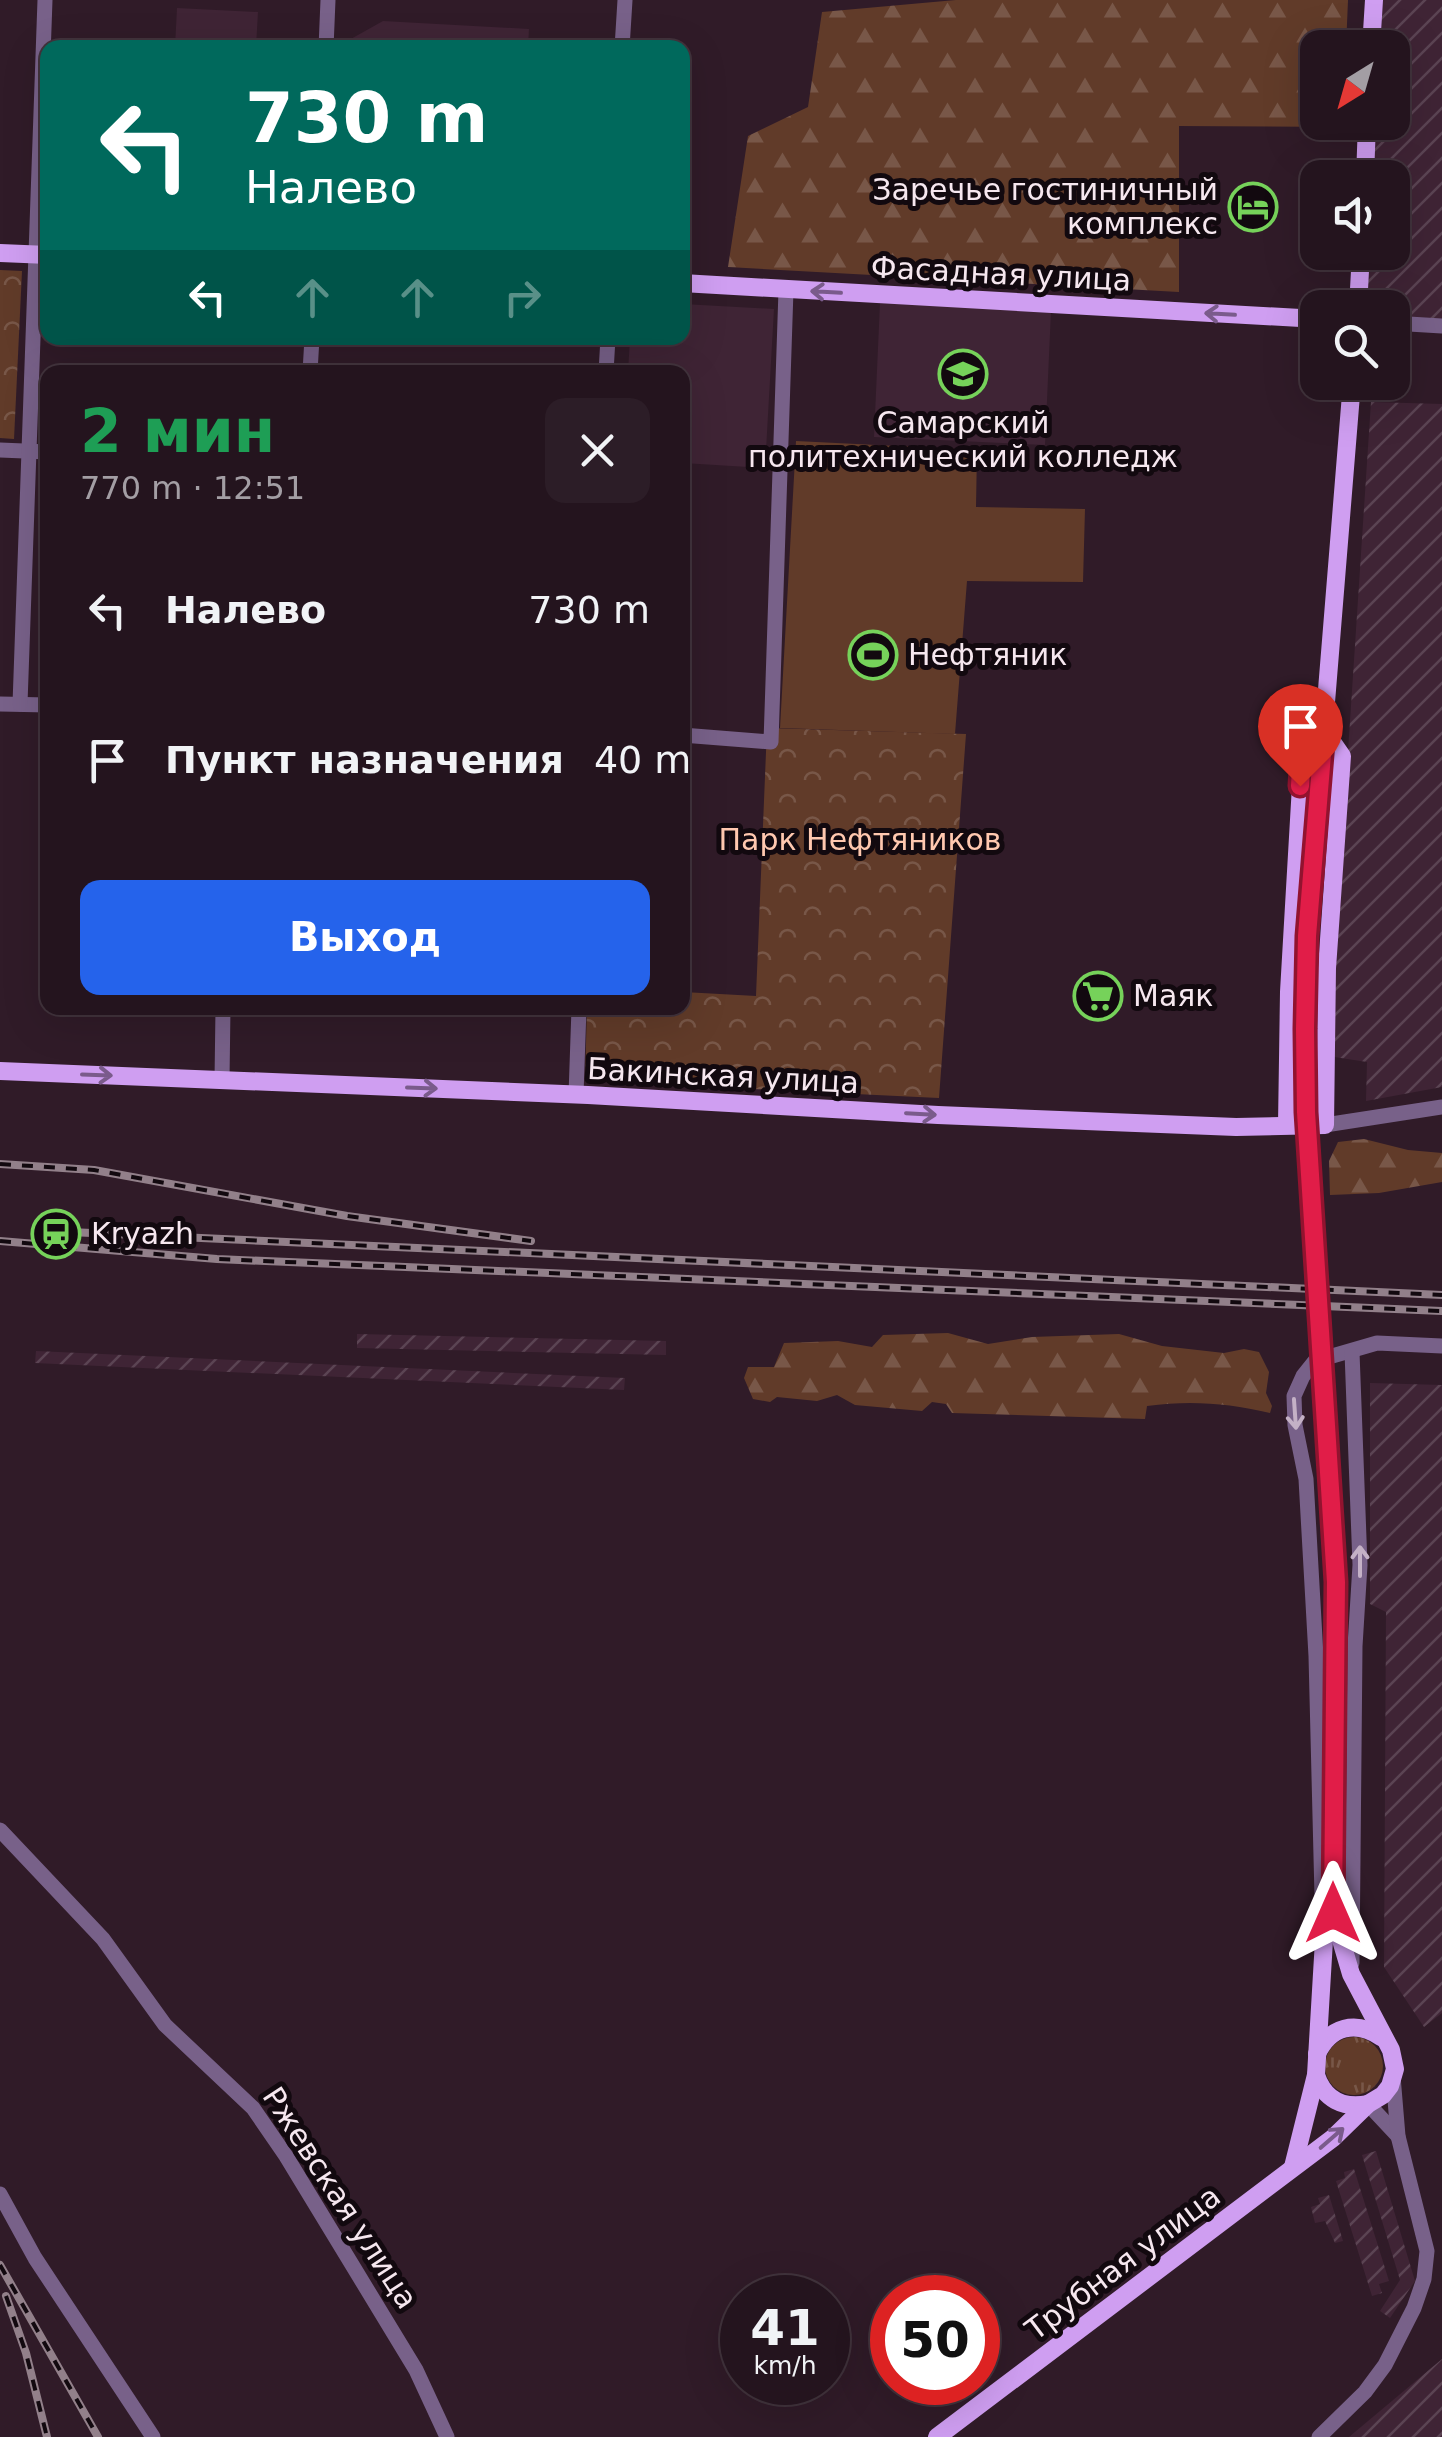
<!DOCTYPE html>
<html lang="ru">
<head>
<meta charset="utf-8">
<style>
	body { margin:0; font-family:"DejaVu Sans",sans-serif; background:#2c1d27; color:#f1f3f6; height:100vh; display:flex; flex-direction:column; font-size:38px; white-space:nowrap }
	* { box-sizing:border-box; margin:0 }
	p { font-size:32px; color:#a39ea4 }
	.icon { flex:none; width:55px; height:55px; fill:none; stroke:currentColor; stroke-width:2; stroke-linecap:round; stroke-linejoin:round }
	.map { position:relative; flex:1; overflow:hidden }
	.side { position:absolute; left:40px; top:365px; width:650px; height:650px; display:flex; flex-direction:column; background:#24141e; border-radius:20px; box-shadow:0 10px 40px #0002,0 0 0 2px #41333c }
	.side>* { flex:none }
	.top-card { position:absolute; left:40px; top:40px; width:650px; height:305px; border-radius:20px; box-shadow:0 10px 40px #0002,0 0 0 2px #41333c; background:#00695c; color:#fff; overflow:hidden }
	.needle { width:65px; rotate:217deg }
	.controls { position:absolute; left:1300px; top:30px; display:grid; gap:20px }
	.controls a { display:grid; place-items:center; width:110px; height:110px; border-radius:20px; background:#24141e; box-shadow:0 10px 40px #0002,0 0 0 2px #41333c; font-size:50px }
	.speed { position:absolute; left:720px; top:2275px; display:flex; gap:20px; font-size:50px; font-weight:700; text-align:center }
	.speed>* { display:grid; place-content:center; width:130px; height:130px; border-radius:50%; background:#24141e; box-shadow:0 10px 40px #0002,0 0 0 2px #41333c; line-height:1 }
	.speed small { font-size:25px; font-weight:400 }
	.speed .limit { border:15px solid #d22; background:#fff; color:#111 }
	.pin { position:absolute; display:grid; place-items:center; width:85px; height:85px; color:#fff; margin:-102px -42px; border-radius:50% 50% 50% 0; rotate:-45deg; box-shadow:0 0 10px #0007 }
	.pin .icon { rotate:45deg }
	.me { position:absolute; width:110px; margin:-55px; rotate:0deg; stroke-linejoin:round; filter:drop-shadow(0 0 8px #0008) }
	.turn { display:flex; align-items:center; gap:35px; height:210px; padding:0 40px; font-size:45px }
	.turn .icon { width:130px; height:130px; stroke-width:2.5 }
	.turn b { display:block; font-size:70px; line-height:85px }
	.lanes { display:flex; align-items:center; height:95px; padding:0 40px; background:#0003; justify-content:center; gap:50px; direction:ltr }
	.lanes .off { opacity:.35 }
	.round { display:grid; place-items:center; flex:none; width:105px; height:105px; border-radius:20px; background:#2c1d27 }
	.summary { display:flex; align-items:center; justify-content:space-between; height:170px; padding:0 40px }
	h1 { font-size:60px; font-weight:700; line-height:75px; color:#1e9e55 }
	.primary-button { display:flex; gap:20px; margin-top:auto; padding:20px 40px }
	.primary-button a { flex:1; height:115px; border-radius:20px; background:#2563eb; color:#fff; font-size:40px; font-weight:700; line-height:115px; text-align:center }
	ul { padding:0; list-style:none }
	li { display:flex; align-items:center; gap:30px; height:150px; padding:0 40px }
	li div { flex:1 }
	li b { display:block; font-size:38px }
	li em { font-style:normal }
	.map>svg:first-child { display:block }
</style>
</head>
<body>
<div class="map">
<svg width="1442" height="2437" viewBox="0 0 1442 2437">
	<defs>
		<pattern id="industrial-furrows" width="10" height="10" patternUnits="userSpaceOnUse" patternTransform="scale(2.5)"><rect width="10" height="10" fill="#3f2435"/><path d="M-1 1l2-2M0 10L10 0M9 11l2-2" fill="none" stroke="#5b4453"/></pattern>
		<pattern id="grass-tufts" width="24" height="20" patternUnits="userSpaceOnUse" patternTransform="scale(2.5)"><rect width="24" height="20" fill="#613b29"/><path d="M3 7l-1-3M5 7V3M7 7l1-3M15 17l-1-3M17 17v-4M19 17l1-3" fill="none" stroke="#785748"/></pattern>
		<pattern id="forest-firs" width="22" height="20" patternUnits="userSpaceOnUse" patternTransform="scale(2.5)"><rect width="22" height="20" fill="#613b29"/><path d="M5 1l3.5 6h-7zM16 11l3.5 6h-7z" fill="#785748"/></pattern>
		<pattern id="park-crowns" width="20" height="18" patternUnits="userSpaceOnUse" patternTransform="scale(2.5)"><rect width="20" height="18" fill="#613b29"/><path d="M2 6a3 3 0 1 1 6 0M12 15a3 3 0 1 1 6 0" fill="none" stroke="#785748"/></pattern>
	</defs>
	<rect width="100%" height="100%" fill="#301b28"/>
	<g fill="#3f2435">
		<polygon points="177,8 258,12 256,47 175,47"/>
		<polygon points="383,21 529,29 528,47 350,47 349,40"/>
		<polygon points="880,303 1051,311 1045,445 874,437"/>
		<polygon points="683,304 774,309 765,468 683,463 682,372 628,372 630,338 682,338"/>
	</g>
	<g fill="url(#industrial-furrows)">
		<polygon points="1378,0 1442,0 1442,320 1393,318 1392,308 1364,308 1367,253 1392,252 1392,178 1370,177 1372,123 1392,122 1392,48 1375,47"/>
		<polygon points="1371,402 1442,404 1442,1087 1366,1101 1367,1062 1328,1056"/>
		<polygon points="357,1334 666,1341 666,1355 357,1348"/>
		<polygon points="36,1351 625,1378 624,1390 35,1363"/>
		<polygon points="1370,1383 1442,1385 1442,2013 1424,2027 1384,1967 1386,1612 1370,1604"/>
		<polygon points="1376,2151 1415,2281 1390,2318 1380,2311 1400,2280 1362,2155"/>
		<polygon points="1354,2169 1389,2281 1379,2284 1382,2293 1372,2296 1336,2181 1345,2178 1344,2172"/>
		<polygon points="1329,2195 1343,2241 1335,2243 1325,2221 1315,2223 1311,2207 1320,2204 1318,2198"/>
		<polygon points="1442,2359 1442,2437 1349,2437"/>
	</g>
	<circle fill="url(#grass-tufts)" cx="1354" cy="2066" r="29"/>
	<g fill="url(#forest-firs)">
		<polygon points="956,0 1348,0 1346,47 1318,48 1318,122 1343,123 1343,127 1179,126 1179,292 728,267 748,136 808,107 822,12"/>
		<polygon points="1364,1139 1408,1150 1442,1153 1442,1182 1379,1193 1330,1195 1329,1161 1338,1142"/>
		<path d="M948,1333L988,1344L1032,1337L1119,1334L1162,1346L1224,1353L1244,1349L1259,1352L1269,1372L1266,1393L1272,1406L1270,1413C1228,1403 1190,1400 1147,1406L1145,1419L952,1413L946,1404L932,1402L922,1411L855,1405L837,1395L817,1401L777,1397L770,1402L753,1399L744,1378L748,1367H774L784,1343L838,1341L872,1347L883,1335Z"/>
	</g>
	<g fill="url(#park-crowns)">
		<polygon points="0,270 22,271 14,439 0,438"/>
		<polygon points="767,728 966,734 939,1098 585,1081 587,1008 682,1008 683,992 756,996"/>
	</g>
	<polygon fill="#613b29" points="796,441 977,450 976,507 1085,509 1083,582 967,581 955,734 780,728"/>
	<g fill="none" stroke-linecap="round" stroke-linejoin="round">
		<g stroke="#786189" stroke-width="15">
			<polyline points="326,48 328,0"/>
			<polyline points="622,48 625,0"/>
			<polyline points="1392,323 1442,326"/>
			<polyline points="310,372 312,338"/>
			<polyline points="606,372 608,338"/>
			<polyline points="0,450 48,452"/>
			<polyline points="0,704 48,705"/>
			<polyline points="20,704 45,0"/>
			<polyline points="682,735 771,742 786,290"/>
			<polyline points="222,1080 223,1008"/>
			<polyline points="576,1095 579,1008"/>
			<polyline points="1325,1125 1442,1107"/>
			<polyline points="0,1830 103,1939 165,2025 253,2108 286,2156 416,2370 447,2437"/>
			<polyline points="1333,1913 1322,1896 1316,1656 1306,1479 1295,1425 1294,1396 1303,1376 1315,1361 1377,1343 1442,1346"/>
			<polyline points="1352,1963 1355,1646 1360,1565 1352,1352"/>
			<polyline points="1368,2104 1398,2136"/>
			<polyline points="0,2194 35,2258 153,2437"/>
			<polyline points="1319,2437 1365,2392 1385,2365 1414,2308 1424,2279 1427,2251 1398,2136 1393,2076"/>
		</g>
		<g stroke="#cf9ef1" stroke-width="18">
			<polyline points="1371,48 1374,0"/>
			<polyline points="1365,178 1367,122"/>
			<polyline points="0,253 48,255"/>
			<polyline points="682,283 1318,319"/>
			<polyline points="1358,308 1361,252"/>
			<polyline points="0,1071 588,1095 938,1115 1236,1127 1325,1125 1327,968 1342,756 1324,730"/>
			<polyline points="1287,1125 1289,992 1303,751 1324,730"/>
			<path d="M1317,2054C1330,2026 1356,2020 1381,2037"/>
			<path d="M1316,2075C1324,2099 1343,2109 1368,2104"/>
			<polyline points="1293,2167 1316,2075 1324,1940 1333,1913"/>
			<polyline points="937,2437 1333,2138 1368,2104 1383,2095 1390,2086 1395,2069 1391,2050 1351,1974 1333,1913 1335,1582 1306,1112 1307,936 1352,382"/>
		</g>
		<g stroke="#92808a" stroke-width="8">
			<g id="rail">
				<polyline points="0,1164 94,1170 347,1216 531,1241"/>
				<polyline points="48,1231 1442,1295"/>
				<polyline points="0,1241 217,1259 1442,1311"/>
				<polyline points="0,2265 98,2437"/>
				<polyline points="6,2296 26,2353 47,2437"/>
			</g>
		</g>
		<use href="#rail" stroke="#12090f" stroke-width="4" stroke-dasharray="11" stroke-linecap="butt"/>
	</g>
	<defs><path id="oneway-shaft" d="M-6 0H5M1.5-3L5.5 0L1.5 3" fill="none" stroke-width="1.6" stroke-linecap="round" stroke-linejoin="round" transform="scale(2.5)"/></defs>
	<g stroke="#7a5b8b">
		<use href="#oneway-shaft" transform="translate(826 292) rotate(-177)"/>
		<use href="#oneway-shaft" transform="translate(1220 314) rotate(-177)"/>
		<use href="#oneway-shaft" transform="translate(97 1075) rotate(2)"/>
		<use href="#oneway-shaft" transform="translate(422 1088) rotate(2)"/>
		<use href="#oneway-shaft" transform="translate(921 1114) rotate(3)"/>
		<use href="#oneway-shaft" transform="translate(1332 2138) rotate(-41)"/>
	</g>
	<g stroke="#c4b1c6">
		<use href="#oneway-shaft" transform="translate(1295 1414) rotate(86)"/>
		<use href="#oneway-shaft" transform="translate(1360 1561) rotate(-90)"/>
	</g>
	<g fill="none" stroke-linecap="round" stroke-linejoin="round">
		<g stroke="#92132f" stroke-width="25">
			<polyline id="route" points="1300,786 1302,751 1324,730 1307,936 1305,1029 1306,1112 1336,1582 1333,1913"/>
		</g>
		<use href="#route" stroke="#e11d48" stroke-width="18"/>
	</g>
	<defs>
		<g id="hotel-ring" transform="scale(2.5)"><circle r="9.5" fill="#12090f" stroke="#76d25a" stroke-width="1.5"/><path d="M-6-4.5h1.5V1H6V5H4.5V3h-9V5H-6ZM-4 0a1.8 1.8 0 1 1 3.6 0ZM.5 0V-2.5h3Q6-2.5 6 0Z" fill="#76d25a"/></g>
		<g id="university-ring" transform="scale(2.5)"><circle r="9.5" fill="#12090f" stroke="#76d25a" stroke-width="1.5"/><path d="M0-5L7-2L0 1L-7-2ZM-4 1L0 2.5L4 1V4Q0 6-4 4Z" fill="#76d25a"/></g>
		<g id="stadium-ring" transform="scale(2.5)"><circle r="9.5" fill="#12090f" stroke="#76d25a" stroke-width="1.5"/><path d="M0-5a6.5 5 0 1 0 0 10a6.5 5 0 1 0 0-10ZM-3.5-1.8h7v3.6h-7Z" fill="#76d25a"/></g>
		<g id="supermarket-ring" transform="scale(2.5)"><circle r="9.5" fill="#12090f" stroke="#76d25a" stroke-width="1.5"/><path d="M-6-5.5h2.5l.6 2H6L4.5 2H-2.5L-4.4-4H-6ZM-1.5 3.2a1.3 1.3 0 1 0 .1 0ZM3 3.2a1.3 1.3 0 1 0 .1 0Z" fill="#76d25a"/></g>
		<g id="station-ring" transform="scale(2.5)"><circle r="9.5" fill="#12090f" stroke="#76d25a" stroke-width="1.5"/><path d="M-3-6H3Q5-6 5-4V2Q5 4 3 4L4.5 6H3L1.5 4h-3L-3 6H-4.5L-3 4Q-5 4-5 2V-4Q-5-6-3-6ZM-3.5-4v3h7v-3ZM-3.5 1v1.5H-2V1ZM2 1v1.5H3.5V1Z" fill="#76d25a"/></g>
	</defs>
	<g fill-rule="evenodd">
		<use href="#hotel-ring" x="1253" y="207"/>
		<use href="#university-ring" x="963" y="374"/>
		<use href="#stadium-ring" x="873" y="655"/>
		<use href="#supermarket-ring" x="1098" y="996"/>
		<use href="#station-ring" x="56" y="1234"/>
	</g>
	<g text-anchor="middle" stroke-width="10" stroke-linejoin="round" paint-order="stroke">
		<g font-size="30" fill="#f6e7ef" stroke="#12090f" text-anchor="start">
			<text x="1218" y="200" text-anchor="end">Заречье гостиничный<tspan x="1218" dy="34">комплекс</tspan></text>
			<text x="963" y="433" text-anchor="middle">Самарский<tspan x="963" dy="34">политехнический колледж</tspan></text>
			<text x="908" y="665">Нефтяник</text>
			<text x="1133" y="1006">Маяк</text>
			<text x="91" y="1244">Kryazh</text>
		</g>
		<g font-size="30" fill="#f6e7ef" stroke="#12090f">
			<text transform="translate(1001 274) rotate(3)" y="10">Фасадная улица</text>
			<text transform="translate(723 1076) rotate(3)" y="10">Бакинская улица</text>
			<text transform="translate(340 2198) rotate(57)" y="10">Ржевская улица</text>
			<text transform="translate(1123 2263) rotate(-37)" y="10">Трубная улица</text>
		</g>
		<g font-size="30" fill="#ffc8af" stroke="#12090f">
			<text x="860" y="850">Парк Нефтяников</text>
		</g>
	</g>
</svg>
<div class="controls">
<a><svg class="needle" viewBox="-14 -14 28 28"><path d="M0-13l5 13h-10z" fill="#e53935"/><path d="M0 13l5-13h-10z" fill="#a39ea4"/></svg></a>
<a><svg class="icon" aria-label="sound" viewBox="0 0 24 24"><path d="M4 9h4l5-4v14l-5-4H4zM17 9q2 3 0 6"/></svg></a>
<a><svg class="icon" aria-label="search" viewBox="0 0 24 24"><circle cx="10" cy="10" r="6"/><path d="M15 15l6 6"/></svg></a>
</div>
<div class="speed"><div>41<small>km/h</small></div><div class="limit">50</div></div>
<div class="pin" style="left:1300px;top:786px;background:#d93025"><svg class="icon" aria-label="arrive" viewBox="0 0 24 24"><path d="M6 21V4h12l-3 4 3 4H6"/></svg></div>
<svg class="me" style="left:1333px;top:1913px" viewBox="-20 -20 40 40"><path d="M0-17L14 15 0 8-14 15z" fill="#e11d48" stroke="#fff" stroke-width="4"/></svg>
<div class="top-card">
<div class="turn"><svg class="icon" aria-label="left" viewBox="0 0 24 24"><path d="M17 20v-9H6M10 6l-5 5 5 5"/></svg><div><b>730 m</b>Налево</div></div>
<div class="lanes"><svg class="icon" aria-label="left" viewBox="0 0 24 24"><path d="M17 20v-9H6M10 6l-5 5 5 5"/></svg><svg class="icon off" aria-label="ahead" viewBox="0 0 24 24"><path d="M12 20V5M6 11l6-6 6 6"/></svg><svg class="icon off" aria-label="ahead" viewBox="0 0 24 24"><path d="M12 20V5M6 11l6-6 6 6"/></svg><svg class="icon off" aria-label="right" viewBox="0 0 24 24"><path d="M7 20v-9h11M14 6l5 5-5 5"/></svg></div>
</div>
<section class="side">
<div class="summary"><div><h1>2 мин</h1><p>770 m · 12:51</p></div><a class="round"><svg class="icon" aria-label="close" viewBox="0 0 24 24"><path d="M6 6l12 12M18 6L6 18"/></svg></a></div>
<ul>
<li><svg class="icon" aria-label="left" viewBox="0 0 24 24"><path d="M17 20v-9H6M10 6l-5 5 5 5"/></svg><div><b>Налево</b></div><em>730 m</em></li>
<li><svg class="icon" aria-label="arrive" viewBox="0 0 24 24"><path d="M6 21V4h12l-3 4 3 4H6"/></svg><div><b>Пункт назначения</b></div><em>40 m</em></li>
</ul>
<div class="primary-button"><a>Выход</a></div>
</section>
</div>
</body>
</html>
